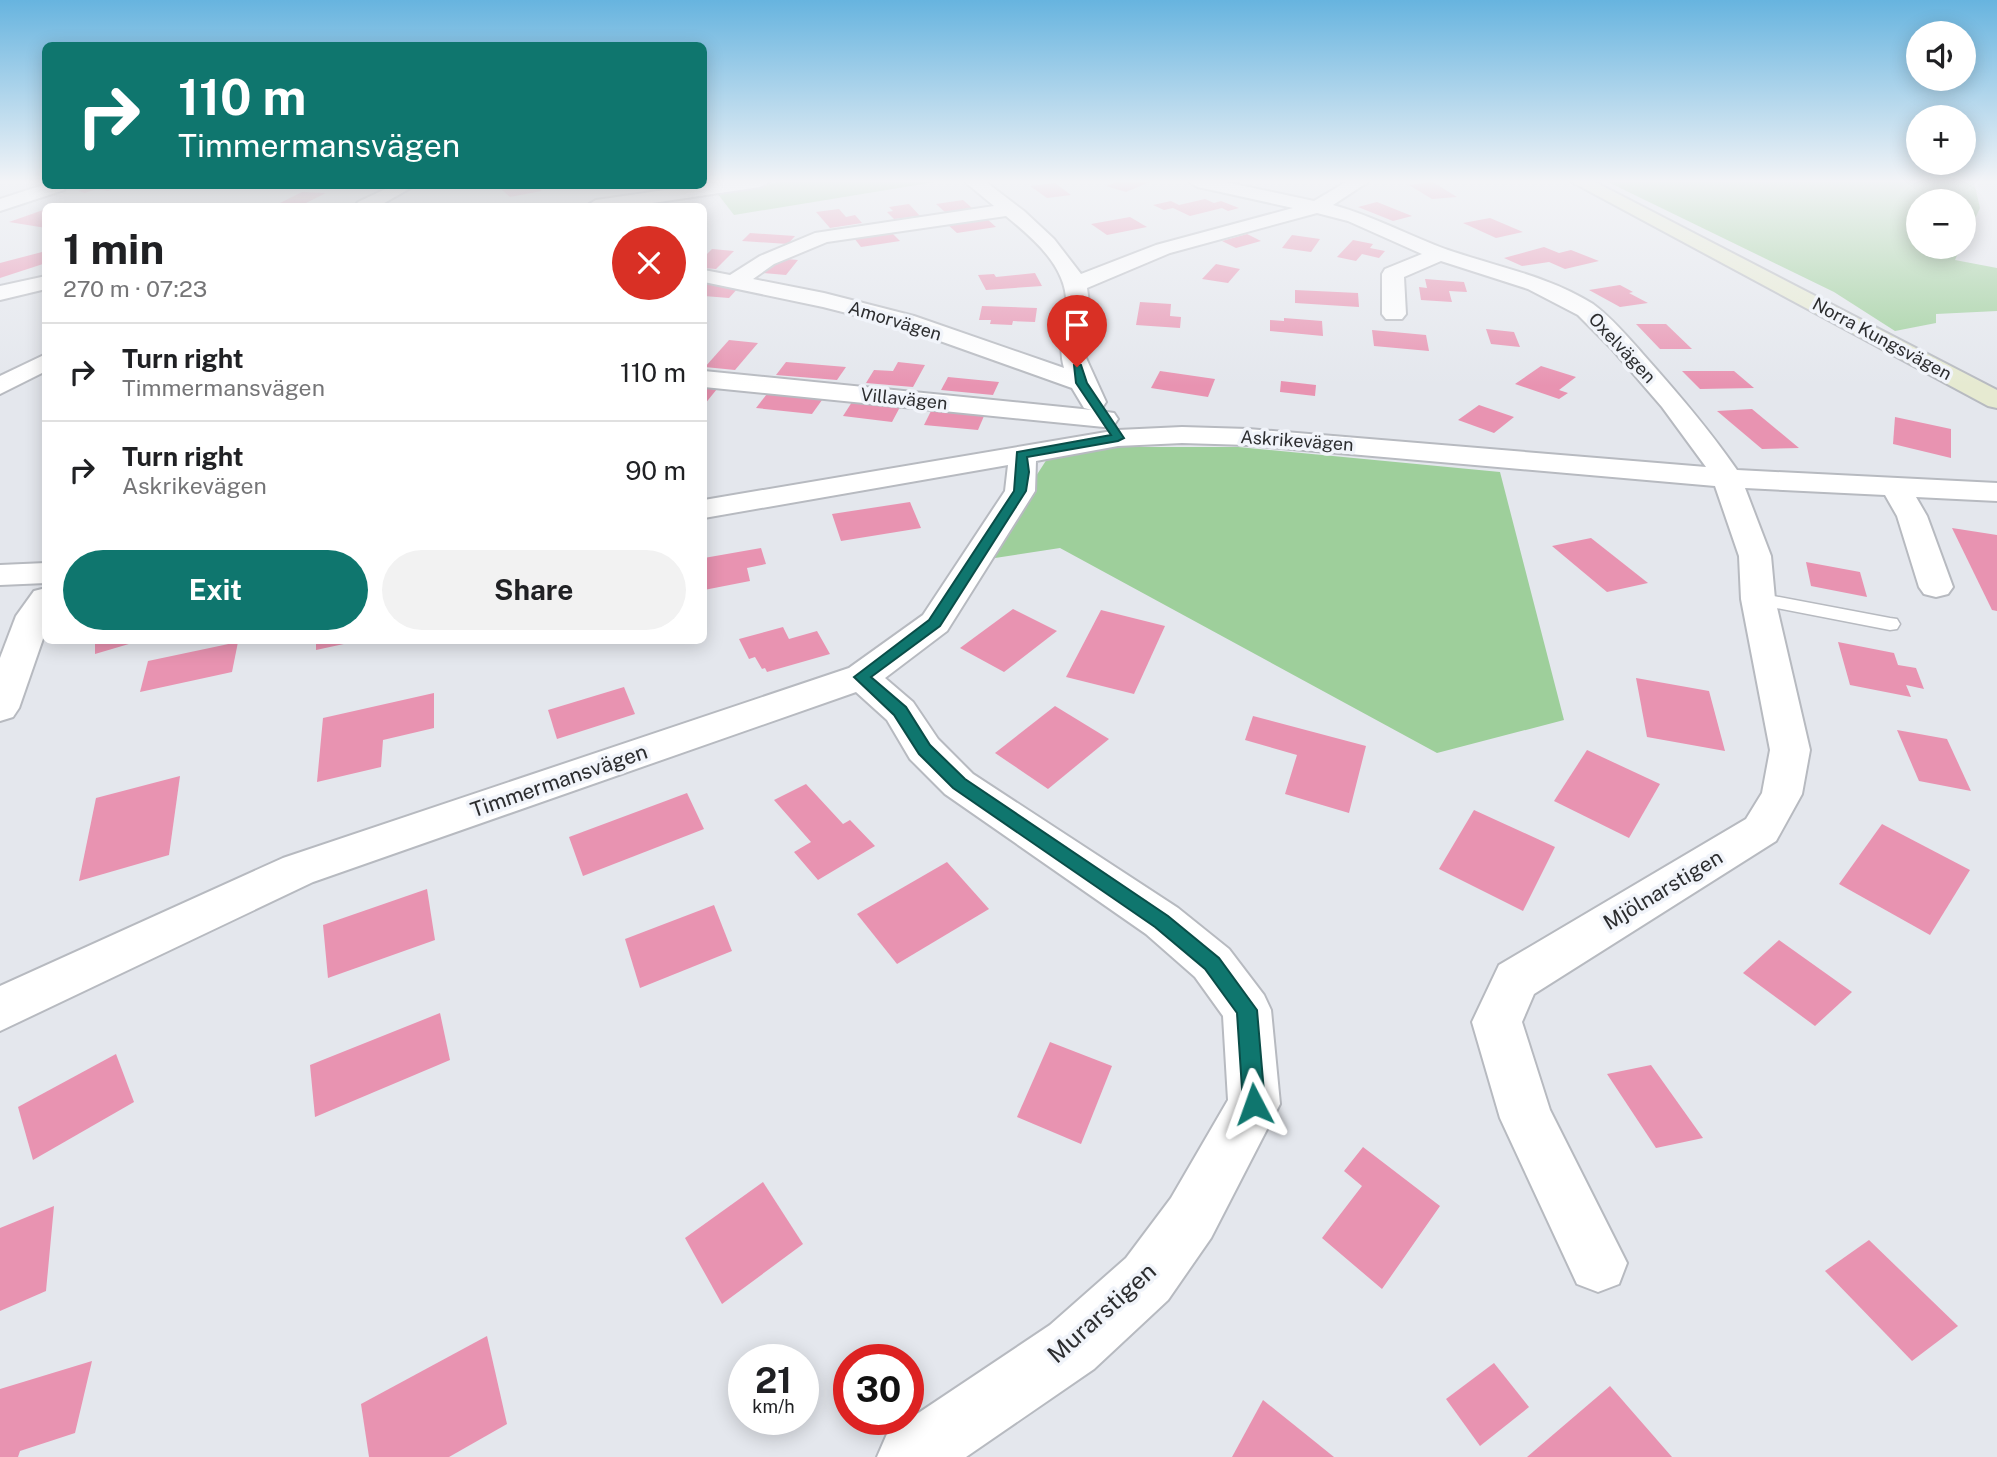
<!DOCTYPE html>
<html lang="en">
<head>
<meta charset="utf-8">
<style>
	body { margin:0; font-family:"Public Sans",sans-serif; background:#f2f2f2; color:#202124; height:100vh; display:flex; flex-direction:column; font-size:26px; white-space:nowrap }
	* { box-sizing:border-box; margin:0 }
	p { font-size:23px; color:#757577 }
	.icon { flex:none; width:38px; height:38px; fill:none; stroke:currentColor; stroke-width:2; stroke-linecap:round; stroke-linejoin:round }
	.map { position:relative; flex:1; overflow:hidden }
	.drawer { position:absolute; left:42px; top:203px; width:665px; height:441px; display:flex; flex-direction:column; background:#fff; border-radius:10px; box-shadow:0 4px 18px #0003 }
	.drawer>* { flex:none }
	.hud { position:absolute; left:42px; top:42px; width:665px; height:147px; border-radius:10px; box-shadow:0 4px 18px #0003; background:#0f766e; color:#fff; overflow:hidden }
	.controls { position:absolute; left:1906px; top:21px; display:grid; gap:14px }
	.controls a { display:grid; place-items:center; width:70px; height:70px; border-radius:50%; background:#fff; box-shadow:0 4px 18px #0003; font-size:35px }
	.speed { position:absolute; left:728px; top:1344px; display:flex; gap:14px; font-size:35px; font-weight:700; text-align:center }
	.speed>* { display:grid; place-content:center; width:91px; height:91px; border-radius:50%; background:#fff; box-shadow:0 4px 18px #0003; line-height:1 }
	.speed small { font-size:18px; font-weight:400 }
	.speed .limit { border:10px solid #d22; background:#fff; color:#111 }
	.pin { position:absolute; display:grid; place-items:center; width:60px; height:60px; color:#fff; margin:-72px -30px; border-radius:50% 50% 50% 0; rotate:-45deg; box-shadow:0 0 7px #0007 }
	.pin .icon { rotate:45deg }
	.me { position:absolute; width:77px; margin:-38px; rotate:356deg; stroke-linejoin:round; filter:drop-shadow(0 0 5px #0008) }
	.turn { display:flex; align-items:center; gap:24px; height:147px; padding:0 21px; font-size:32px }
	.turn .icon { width:91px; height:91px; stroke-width:2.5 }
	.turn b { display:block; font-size:49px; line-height:60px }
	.round { display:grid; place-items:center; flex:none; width:74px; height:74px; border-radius:37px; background:#f2f2f2 }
	.summary { display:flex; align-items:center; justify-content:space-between; height:119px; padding:0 21px }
	h1 { font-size:42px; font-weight:700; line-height:52px }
	.cta { display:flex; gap:14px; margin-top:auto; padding:14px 21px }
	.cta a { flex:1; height:80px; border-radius:42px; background:#0f766e; color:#fff; font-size:28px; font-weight:700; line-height:80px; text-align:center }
	.cta a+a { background:#f2f2f2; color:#202124 }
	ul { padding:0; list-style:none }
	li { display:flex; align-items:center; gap:21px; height:98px; padding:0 21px; border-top:2px solid #e0e0e0 }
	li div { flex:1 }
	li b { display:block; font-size:26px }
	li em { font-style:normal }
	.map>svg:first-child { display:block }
</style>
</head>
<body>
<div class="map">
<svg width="1997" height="1457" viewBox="0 0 1997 1457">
	<rect width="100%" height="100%" fill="#e4e7ed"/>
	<g fill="#9ecf9b">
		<polygon points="780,182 935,182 734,215 717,193"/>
		<polygon points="1608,182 1974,182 1980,208 1964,242 1964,201 1918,201 1918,247 1961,247 1955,260 1997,268 1997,311 1936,314 1936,323 1895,331 1834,292"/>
		<polygon points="1113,447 1238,447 1500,472 1564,720 1437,753 1060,548 982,560 1047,459"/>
	</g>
	<g fill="#e893b1">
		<polygon points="1117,182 1150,182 1126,192 1106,186"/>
		<polygon points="1433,182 1457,197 1432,199 1409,185"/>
		<polygon points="1055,183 1071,195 1047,198 1030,186"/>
		<polygon points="97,186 124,186 108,191 97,189 85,193 78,191"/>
		<polygon points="524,186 535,186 542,191 510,197 502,190"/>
		<polygon points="302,192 326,193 300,206 274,206"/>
		<polygon points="1205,199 1214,203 1221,201 1239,208 1228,211 1222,208 1190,216 1173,208 1164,210 1153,205 1171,201 1179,205"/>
		<polygon points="963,200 972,208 945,212 936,204"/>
		<polygon points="1377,202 1412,216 1393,221 1358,207"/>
		<polygon points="909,204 920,216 894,219 887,212 893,211 889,207"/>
		<polygon points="46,209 46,228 9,222"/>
		<polygon points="839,209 846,217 855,215 862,223 830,228 816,212"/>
		<polygon points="1130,217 1147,227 1107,235 1091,224"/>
		<polygon points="986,218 996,227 957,233 947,224"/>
		<polygon points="1490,218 1523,232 1496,238 1463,223"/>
		<polygon points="750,233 795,236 788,244 742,241"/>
		<polygon points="892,233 900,241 861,247 854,238"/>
		<polygon points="1247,234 1261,241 1236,248 1222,241"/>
		<polygon points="1292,235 1320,239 1311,252 1282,248"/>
		<polygon points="1353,240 1373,244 1370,248 1385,251 1379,258 1362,254 1356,261 1337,257"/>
		<polygon points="1544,247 1559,253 1571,250 1599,261 1565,269 1549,262 1522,266 1504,258"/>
		<polygon points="712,249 734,251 716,269 704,268 704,257"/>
		<polygon points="42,252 46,255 46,263 0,278 0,263"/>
		<polygon points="776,258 798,260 786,275 763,273"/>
		<polygon points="1216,264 1240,269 1228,283 1202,279"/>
		<polygon points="1035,273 1042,286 986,290 978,275 994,274 996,277"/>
		<polygon points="1425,279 1464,282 1467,292 1449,291 1452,302 1421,300 1419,287 1427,288"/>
		<polygon points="704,284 739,287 729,298 704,296"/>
		<polygon points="1620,285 1633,292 1629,293 1648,303 1620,307 1589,290"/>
		<polygon points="1295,290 1358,293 1359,307 1295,303"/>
		<polygon points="1140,302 1171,304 1170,316 1181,317 1180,328 1136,325"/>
		<polygon points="982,306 1037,308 1035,322 1013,321 1012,325 990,324 991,320 979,320"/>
		<polygon points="1284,318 1322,321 1323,336 1270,331 1270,320 1284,321"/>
		<polygon points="1636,324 1666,324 1692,349 1660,349"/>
		<polygon points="1486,329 1514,332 1520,347 1491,344"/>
		<polygon points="1372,330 1426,335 1429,351 1374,346"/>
		<polygon points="729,340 758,343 735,370 705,367"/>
		<polygon points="786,362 846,367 837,380 776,375"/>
		<polygon points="898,362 925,365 913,387 866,383 874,370 893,371"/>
		<polygon points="1541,366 1576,377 1559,390 1568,393 1559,399 1515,384"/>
		<polygon points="1160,371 1215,379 1208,397 1151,388"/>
		<polygon points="1682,371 1734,371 1754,388 1700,389"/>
		<polygon points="948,377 999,382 993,395 941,390"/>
		<polygon points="1281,381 1316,385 1315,396 1280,392"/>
		<polygon points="704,388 717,389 704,405"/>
		<polygon points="767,394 822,400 812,414 756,408"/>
		<polygon points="852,402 900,407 892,422 843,416"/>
		<polygon points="1479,405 1514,417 1494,433 1458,420"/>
		<polygon points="1752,409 1799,448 1762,449 1717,411"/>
		<polygon points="931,411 984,416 978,430 924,425"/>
		<polygon points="1895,417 1951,429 1951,458 1893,444"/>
		<polygon points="910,502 921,528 841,541 832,514"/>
		<polygon points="1952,528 1997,535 1997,611 1992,610"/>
		<polygon points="1591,538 1648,583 1607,592 1552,546"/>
		<polygon points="761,548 766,564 747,568 750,581 704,590 704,558"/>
		<polygon points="1806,562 1860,572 1867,597 1811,586"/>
		<polygon points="1013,609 1057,631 1004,672 960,648"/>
		<polygon points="1101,610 1165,626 1134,694 1066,677"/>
		<polygon points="783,627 789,639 817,631 830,654 767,672 765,668 762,669 755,657 749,659 739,639"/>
		<polygon points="95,640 139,640 139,641 95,654"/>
		<polygon points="316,640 352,640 353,642 316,650"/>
		<polygon points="238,642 232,672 140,692 148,661"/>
		<polygon points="1838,642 1894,653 1898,665 1916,668 1924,689 1906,685 1911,697 1850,685"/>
		<polygon points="1636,678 1709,691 1725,751 1647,737"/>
		<polygon points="624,687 635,714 557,739 548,710"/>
		<polygon points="434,693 434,728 383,740 381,767 317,782 323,718"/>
		<polygon points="1055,706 1109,739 1048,789 995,753"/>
		<polygon points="1253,716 1366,746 1349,813 1285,794 1297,755 1245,740"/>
		<polygon points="1897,730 1947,739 1971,791 1919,781"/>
		<polygon points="1587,750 1660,784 1629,838 1554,801"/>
		<polygon points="180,776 169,855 79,881 96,798"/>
		<polygon points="806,784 843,824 850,820 875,846 818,880 794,852 811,842 774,800"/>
		<polygon points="687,793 704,829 583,876 569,837"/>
		<polygon points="1474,810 1555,847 1523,911 1439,869"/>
		<polygon points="1882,824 1970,870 1930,935 1839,884"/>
		<polygon points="947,862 989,909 897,964 857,914"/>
		<polygon points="427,889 435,940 328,978 323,925"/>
		<polygon points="714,905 732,951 640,988 625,939"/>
		<polygon points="1779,940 1852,992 1815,1026 1743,973"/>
		<polygon points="440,1013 450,1060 315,1117 310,1065"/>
		<polygon points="1050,1042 1112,1066 1081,1144 1017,1117"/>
		<polygon points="116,1054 134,1102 33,1160 18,1107"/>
		<polygon points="1651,1065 1703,1138 1656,1148 1607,1074"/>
		<polygon points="1363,1147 1440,1206 1382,1289 1322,1238 1362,1186 1344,1171"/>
		<polygon points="763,1182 803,1244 722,1304 685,1238"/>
		<polygon points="54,1206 46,1291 0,1311 0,1228"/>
		<polygon points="1869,1240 1958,1326 1912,1361 1825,1271"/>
		<polygon points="487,1336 507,1424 449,1457 369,1457 361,1404"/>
		<polygon points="92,1361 75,1433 20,1451 18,1457 0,1457 0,1389"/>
		<polygon points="1494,1363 1529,1407 1480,1446 1446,1399"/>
		<polygon points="1610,1386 1672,1457 1527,1457"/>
		<polygon points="1263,1400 1334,1457 1232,1457"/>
	</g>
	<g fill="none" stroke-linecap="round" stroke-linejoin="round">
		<g stroke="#b7bac0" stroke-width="3">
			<polygon id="service" points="1758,593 1890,618 1897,619 1900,624 1897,629 1890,630 1751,603 1748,599 1751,595"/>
		</g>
		<g stroke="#b7bac0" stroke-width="4">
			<g id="minor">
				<polygon points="721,182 769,182 760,187 632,206 586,206 596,200"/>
				<path d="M965,182H986L1024,211L1054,239L1081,274L1156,245L1293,208L1198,187L1189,182H1225L1314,201L1346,182H1368L1333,205C1374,216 1409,236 1448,250C1497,267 1549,276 1593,304C1611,317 1628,337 1642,353C1676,391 1708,428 1737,470L1997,483V501L1916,497L1927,516L1953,587L1948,594L1936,597L1924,594L1919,587L1897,516L1885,495L1745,488L1771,556L1775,599L1810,750L1802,794L1776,841L1534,994L1522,1022L1550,1110L1627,1263L1619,1284L1598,1292L1577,1284L1500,1118L1472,1022L1499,965L1746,819L1762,793L1770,750L1741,599L1739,556L1715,486L1248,445L1182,443L1118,446L1036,461L1035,491L947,631L885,678L913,702L938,739L973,774L1178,908L1229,949L1264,995L1271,1010L1280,1104L1211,1238L1168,1300L1094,1369L966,1457H877L887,1434L1050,1325L1126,1258L1171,1198L1228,1100L1223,1016L1195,977L1146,934L945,794L910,759L887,720L856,692L313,882L0,1031V986L283,858L849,668L923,615L1005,491L1008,465L704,518V500L1118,430L1182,427L1248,429L1706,467L1662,407L1611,348L1578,315L1528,289L1441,261L1404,277L1406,314L1402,319H1386L1382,314V274L1385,269L1422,254L1348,221L1317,213L1170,253L1087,288L1089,303L1086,358L1106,402L1102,408L1093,410L1114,413L1118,419L1114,425L1104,427L704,387V371L1092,410L1084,408L1072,388L898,326L823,307L704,282V270L730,275L760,256L815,233L994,206ZM1006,216C1034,239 1070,269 1066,309C1064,329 1058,347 1064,368L914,316L824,293L753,279L774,264L827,242Z"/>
				<polygon points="46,184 66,186 64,190 0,211 0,199"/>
				<polygon points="392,186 414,186 379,206 355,206 358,202"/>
				<polygon points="46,276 46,289 0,300 0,286"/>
				<polygon points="46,354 46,371 0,394 0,376"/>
				<polygon points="46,563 46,583 0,585 0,565"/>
				<polygon points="46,588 46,630 19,708 13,717 0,721 0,658 16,616 34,591"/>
			</g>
		</g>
		<g stroke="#b7bac0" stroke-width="4">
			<polygon id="secondary" points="1572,182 1595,182 1997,390 1997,408 1988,406"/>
		</g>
		<use href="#service" fill="#fff" fill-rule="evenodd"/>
		<use href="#minor" fill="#fff" fill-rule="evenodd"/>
		<use href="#secondary" fill="#e6ead1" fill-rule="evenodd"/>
	</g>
	<linearGradient id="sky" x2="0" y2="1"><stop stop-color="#67b4df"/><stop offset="0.47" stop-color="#f3f4f7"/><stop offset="1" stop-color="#f3f4f7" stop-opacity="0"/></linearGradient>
	<rect width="1997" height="386" fill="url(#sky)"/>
	<polygon fill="#0f766e" stroke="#0a4d48" stroke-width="2" points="1074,365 1081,365 1087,383 1124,438 1118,441 1027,457 1029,472 1026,491 940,626 871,677 906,707 930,745 965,779 1168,916 1219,958 1257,1010 1265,1104 1262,1111 1254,1114 1246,1111 1243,1104 1237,1013 1205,969 1155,927 953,788 919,754 894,715 854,677 929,620 1014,491 1017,452 1111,435 1076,383"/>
	<g text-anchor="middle" stroke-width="7" stroke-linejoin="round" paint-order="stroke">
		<g font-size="18" fill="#2c2d2f" stroke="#f1f4fa">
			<text transform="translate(895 321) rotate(17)" y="6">Amorvägen</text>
			<text transform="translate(1882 339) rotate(28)" y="6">Norra Kungsvägen</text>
			<text transform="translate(1622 348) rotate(47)" y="6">Oxelvägen</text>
			<text transform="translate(904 399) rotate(6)" y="6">Villavägen</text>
			<text transform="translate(1297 441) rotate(4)" y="6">Askrikevägen</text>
		</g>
		<g font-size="21" fill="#2c2d2f" stroke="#f1f4fa">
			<text transform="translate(559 781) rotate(-19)" y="7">Timmermansvägen</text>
			<text transform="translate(1663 890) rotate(-31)" y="7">Mjölnarstigen</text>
		</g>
		<g font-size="24" fill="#2c2d2f" stroke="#f1f4fa">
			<text transform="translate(1102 1313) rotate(-42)" y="8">Murarstigen</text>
		</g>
	</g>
</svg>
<div class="controls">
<a><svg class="icon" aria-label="sound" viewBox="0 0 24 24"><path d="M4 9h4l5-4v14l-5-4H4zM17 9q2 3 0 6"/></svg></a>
<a>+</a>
<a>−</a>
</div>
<div class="speed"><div>21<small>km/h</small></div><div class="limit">30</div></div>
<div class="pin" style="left:1077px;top:367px;background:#d93025"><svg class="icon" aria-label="arrive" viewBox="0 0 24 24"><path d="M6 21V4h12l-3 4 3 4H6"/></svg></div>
<svg class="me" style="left:1254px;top:1104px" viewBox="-20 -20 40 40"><path d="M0-17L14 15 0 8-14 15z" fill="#0f766e" stroke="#fff" stroke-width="4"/></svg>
<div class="hud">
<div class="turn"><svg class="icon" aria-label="right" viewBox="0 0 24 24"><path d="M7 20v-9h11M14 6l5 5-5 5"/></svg><div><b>110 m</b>Timmermansvägen</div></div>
</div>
<section class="drawer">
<div class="summary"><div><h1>1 min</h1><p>270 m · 07:23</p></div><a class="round" style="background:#d93025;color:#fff"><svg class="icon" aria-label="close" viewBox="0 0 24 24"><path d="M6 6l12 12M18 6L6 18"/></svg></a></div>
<ul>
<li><svg class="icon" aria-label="right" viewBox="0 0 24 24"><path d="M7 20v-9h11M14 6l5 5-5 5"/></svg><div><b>Turn right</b><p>Timmermansvägen</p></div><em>110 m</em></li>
<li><svg class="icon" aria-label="right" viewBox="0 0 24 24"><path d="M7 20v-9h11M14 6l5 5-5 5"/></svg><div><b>Turn right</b><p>Askrikevägen</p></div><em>90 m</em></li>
</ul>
<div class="cta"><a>Exit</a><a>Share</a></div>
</section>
</div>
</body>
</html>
